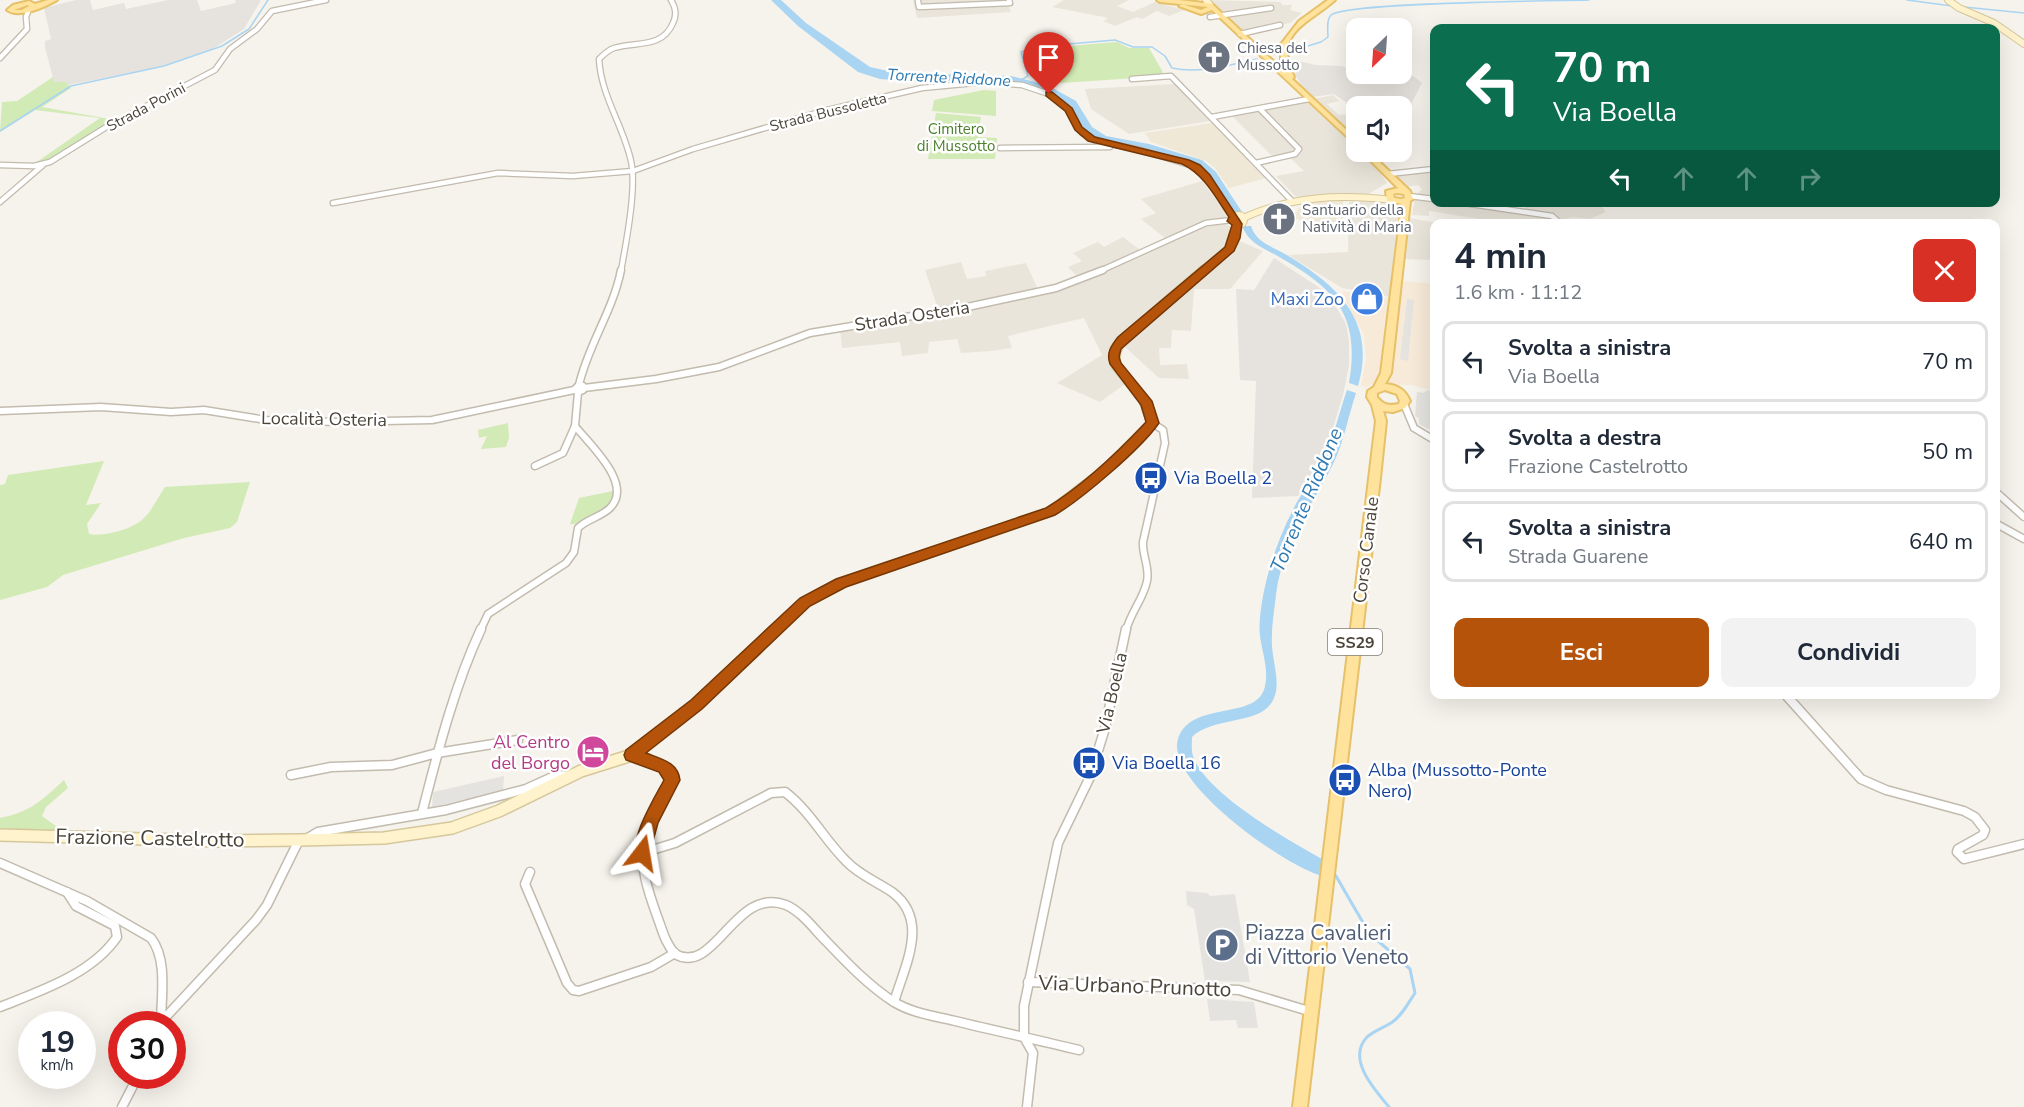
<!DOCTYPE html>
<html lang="it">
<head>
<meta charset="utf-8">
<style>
	body { margin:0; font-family:"Nunito Sans",sans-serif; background:#f2f2f3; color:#1f2937; height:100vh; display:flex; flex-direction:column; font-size:22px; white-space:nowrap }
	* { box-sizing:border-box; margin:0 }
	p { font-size:20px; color:#747a83 }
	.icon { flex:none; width:33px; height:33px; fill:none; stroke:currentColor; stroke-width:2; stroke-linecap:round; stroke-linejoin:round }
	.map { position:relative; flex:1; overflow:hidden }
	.side { position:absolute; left:1430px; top:219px; width:570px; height:480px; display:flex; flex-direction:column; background:#fff; border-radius:12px; box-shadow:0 6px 24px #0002 }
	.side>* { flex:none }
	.guide { position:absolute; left:1430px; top:24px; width:570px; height:183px; border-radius:12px; box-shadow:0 6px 24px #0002; background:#0b6e4f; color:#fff; overflow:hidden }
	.needle { width:39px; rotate:205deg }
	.buttons { position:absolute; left:1346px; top:18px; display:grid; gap:12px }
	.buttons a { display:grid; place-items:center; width:66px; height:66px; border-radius:12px; background:#fff; box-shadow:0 6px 24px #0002; font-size:30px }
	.speed { position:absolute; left:18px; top:1011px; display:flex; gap:12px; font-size:30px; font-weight:700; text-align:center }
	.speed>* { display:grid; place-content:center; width:78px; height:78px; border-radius:50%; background:#fff; box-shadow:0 6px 24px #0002; line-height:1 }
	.speed small { font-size:15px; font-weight:400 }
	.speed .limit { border:9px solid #d22; background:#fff; color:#111 }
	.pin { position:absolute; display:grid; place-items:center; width:51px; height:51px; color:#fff; margin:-62px -26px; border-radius:50% 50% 50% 0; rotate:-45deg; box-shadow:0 0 6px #0007 }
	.pin .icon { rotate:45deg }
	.me { position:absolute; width:66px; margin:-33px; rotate:14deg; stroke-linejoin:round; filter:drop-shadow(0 0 4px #0008) }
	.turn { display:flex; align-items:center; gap:21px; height:126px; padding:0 24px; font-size:27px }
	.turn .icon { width:78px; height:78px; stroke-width:2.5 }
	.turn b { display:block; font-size:42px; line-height:51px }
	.lanes { display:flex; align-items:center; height:57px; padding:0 24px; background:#0003; justify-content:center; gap:30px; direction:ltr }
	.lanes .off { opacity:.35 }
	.round { display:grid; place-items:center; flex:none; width:63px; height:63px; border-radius:12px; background:#f2f2f3 }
	.summary { display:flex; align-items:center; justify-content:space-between; height:102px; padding:0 24px }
	h1 { font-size:36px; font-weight:700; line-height:45px }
	.primary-button { display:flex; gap:12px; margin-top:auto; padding:12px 24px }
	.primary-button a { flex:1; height:69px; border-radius:12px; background:#b45309; color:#fff; font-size:24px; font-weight:700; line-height:69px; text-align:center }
	.primary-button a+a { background:#f2f2f3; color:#1f2937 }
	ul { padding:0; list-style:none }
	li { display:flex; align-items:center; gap:18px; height:81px; margin:0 12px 9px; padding:0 12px; border:3px solid #e0e1e3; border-radius:12px }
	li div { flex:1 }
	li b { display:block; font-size:22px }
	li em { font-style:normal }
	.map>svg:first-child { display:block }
</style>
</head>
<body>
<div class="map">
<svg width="2024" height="1107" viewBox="0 0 2024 1107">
	<rect width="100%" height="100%" fill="#f6f3ec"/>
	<g fill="#eae5da">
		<polygon points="913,0 1007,0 1011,12 917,18"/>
		<polygon points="1064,0 1129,0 1117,6 1133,12 1155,2 1184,10 1169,16 1157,11 1142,19 1137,17 1115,26 1103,21 1108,19 1104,17 1052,7"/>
		<polygon points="1208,0 1281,2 1282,5 1292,5 1290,10 1302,13 1290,23 1243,32"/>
		<polygon points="1176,84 1210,121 1129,134 1091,109 1085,89"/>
		<polygon points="1333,95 1339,101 1327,104 1339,115 1356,113 1356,125 1338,129 1356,147 1356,152 1361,152 1373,163 1387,183 1365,196 1296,197 1276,176 1304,171 1286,154 1273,157 1232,116"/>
		<polygon points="1434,170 1434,198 1417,195 1422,189 1418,185 1406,187 1393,175"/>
		<polygon points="1202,181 1230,218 1207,220 1165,238 1141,219 1156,213 1141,199"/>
		<polygon points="1415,198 1528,214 1523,203 1595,203 1600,204 1606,212 1589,219 1573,217 1558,221 1558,224 1486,223 1486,220 1429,211 1429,216 1412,215"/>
		<polygon points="1354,201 1381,201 1391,204 1397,208 1399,214 1390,297 1342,288 1288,255 1348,252 1349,202"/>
		<polygon points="1409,218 1438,223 1434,224 1434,260 1404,259"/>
		<polygon points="1220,223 1227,223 1232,229 1231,242 1228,247 1116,341 1109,359 1125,384 1100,402 1057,383 1102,355 1084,318 1008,336 1012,348 991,351 961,353 957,339 929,342 928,353 902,356 900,342 842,348 840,329 993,305 1066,289 1193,230"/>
		<polygon points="1123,237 1140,250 1079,278 1068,267 1082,261 1073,253 1098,242 1104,247"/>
		<polygon points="1237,240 1263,251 1230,289 1194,289 1191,331 1172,330 1171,348 1159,348 1160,365 1187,364 1189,379 1159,378 1123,345 1235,245"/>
		<polygon points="961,262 967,279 986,276 985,271 1026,263 1039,292 938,309 925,270"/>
	</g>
	<polygon fill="#f7ead8" points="1404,281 1434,284 1434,391 1412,385 1395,385 1378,381 1367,387 1361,386 1366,359 1364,334 1343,297 1343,291 1400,300"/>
	<g fill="#e6e2dd">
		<polygon points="76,0 90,0 93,10 124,3 126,9 168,0 197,0 201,11 236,3 235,0 261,0 244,29 214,48 159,67 68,85 66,82 54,82 45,47 45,41 51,39 44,8"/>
		<polygon points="1294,60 1316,65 1342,66 1365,76 1413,76 1422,83 1404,117 1401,117 1401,106 1356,106 1356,109 1334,94 1312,97 1303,88 1289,65"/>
		<polygon points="1274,258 1320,288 1338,310 1346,324 1349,341 1349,366 1343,395 1326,450 1298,496 1252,498 1256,381 1240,380 1236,289 1254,290"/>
	</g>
	<g fill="#efe8d6">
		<polygon points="1212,123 1267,178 1229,188 1214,167 1206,161 1151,142 1145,133"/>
		<polygon points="1343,200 1342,231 1292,218 1304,201"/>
	</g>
	<g fill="#d2eab5">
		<polygon points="1117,42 1129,48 1149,48 1165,76 1047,84 1032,49"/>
		<polygon points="53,77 54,82 66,82 71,88 42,107 115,120 48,161 34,164 100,118 35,110 0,132 2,102 17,101"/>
		<polygon points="984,90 996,91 996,116 932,111 934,100"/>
		<polygon points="936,113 981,117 978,137 997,138 995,159 928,159"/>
		<polygon points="508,423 509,438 506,447 481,449 487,436 479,438 478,430"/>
		<path d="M104,461L86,505L101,503L87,524L89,534C103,537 133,529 143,519C152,511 158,497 165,487L250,482L237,522L230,528L184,538L63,575L47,587L0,600V485L5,484L8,475Z"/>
		<path d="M613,491C611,511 592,516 575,524H570L579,498Z"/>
		<path d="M64,780L68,788L46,807L42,816L64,832L0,831V818C31,812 42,800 64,780Z"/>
	</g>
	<g fill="#e5e3e0">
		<polygon points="1407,299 1414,300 1408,361 1400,359"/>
		<polygon points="1427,390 1434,392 1434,432 1419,424 1419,418 1415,416 1417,392 1424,393"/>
		<polygon points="504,776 503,791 432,807 433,792"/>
		<polygon points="1186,891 1207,893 1210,896 1235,894 1250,982 1205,981 1194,909 1187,905"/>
		<polygon points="1207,999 1254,1002 1258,1028 1238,1028 1236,1020 1210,1021"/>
	</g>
	<g fill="#a9d4f2">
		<polygon points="771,0 781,0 806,23 870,67 897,73 1011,76 1047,85 1076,101 1092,127 1106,136 1149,144 1202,160 1216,172 1242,212 1235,213 1202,168 1187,160 1098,139 1083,129 1071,106 1041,88 1025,83 1007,81 904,81 880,79 858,72 798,26"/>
		<path d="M1242,226H1251C1256,242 1271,246 1285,254C1337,285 1377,320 1358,386L1349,383C1361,313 1334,288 1276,255C1261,247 1249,243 1242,226Z"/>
		<path d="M1347,390L1356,393C1349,414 1343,444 1334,462C1311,509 1283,541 1276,595C1274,612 1271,629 1272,646C1273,665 1284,691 1268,707C1253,723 1209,719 1192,737C1192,743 1191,750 1193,756C1205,793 1288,840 1322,859L1319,875C1283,864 1165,782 1178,739C1191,699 1258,722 1265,686C1269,670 1262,652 1260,636C1258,620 1263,594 1267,578C1274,551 1284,526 1297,502C1307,485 1319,469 1327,451C1335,432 1340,410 1347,390Z"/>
	</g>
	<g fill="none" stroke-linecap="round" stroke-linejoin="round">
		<g stroke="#a9d4f2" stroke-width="1.5">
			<polyline points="1907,0 1952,6"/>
			<polyline points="1964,7 2024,13"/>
			<path d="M1301,48L1321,42L1328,37C1328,30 1326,20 1331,15C1348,2 1554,1 1589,0"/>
			<path d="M1021,80L1028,76L1021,52L1034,47L1115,40L1133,47H1152L1165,56L1172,68C1200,74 1229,65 1257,59"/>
			<polyline points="0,131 71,86 164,66 222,46 249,29 268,0"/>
		</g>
		<path stroke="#a9d4f2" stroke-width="3" d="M1332,873L1336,876L1369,933L1410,969L1415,993C1408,1003 1402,1016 1391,1023C1383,1028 1375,1030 1367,1037C1346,1059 1375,1090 1389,1107"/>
		<g stroke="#c2bbae" stroke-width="7">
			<g id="street-far2">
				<polyline points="918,1 919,7 1010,3 1009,0"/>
				<polyline points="1210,17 1271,8"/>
				<polyline points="1240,34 1280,25"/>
				<polyline points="0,58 27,29 26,17 29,9"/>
				<polyline points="1132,79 1171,76 1293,202"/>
				<polyline points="1212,117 1309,99"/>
				<polyline points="1000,148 1110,147"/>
				<polyline points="1256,163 1295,154 1299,149 1260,109"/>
				<polyline points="0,165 34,166 50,162 108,126 215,70 230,49 257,29 272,11 326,0"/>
				<polyline points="1388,174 1434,169"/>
				<polyline points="1409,196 1434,199"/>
				<polyline points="0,202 43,165"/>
				<polyline points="1457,202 1552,216 1561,224"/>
				<polyline points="333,203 498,173 573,176 633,171 693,149 823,111 922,88 985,82 1022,85 1049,94 1069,110 1082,133 1096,141 1141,150 1196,167 1207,177 1234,217"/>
				<path d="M621,271C626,243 637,188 631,161C623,125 601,96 599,59C604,54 608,50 614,48C636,41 662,49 673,23C677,15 676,8 671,0"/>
				<polyline points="1100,271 1206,223 1232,220"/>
			</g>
		</g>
		<g stroke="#c2bbae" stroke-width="9">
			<g id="street-far1">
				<path d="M579,385C588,345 613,311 621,270"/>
				<polyline points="584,388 656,379 719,367 810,333 972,306 1056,288 1103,270"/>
				<polyline points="1404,404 1414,428 1434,440"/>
				<polyline points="0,411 101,407 171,412 204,410 266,420 338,422 432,420 574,390 579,385 583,386 583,390 578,392"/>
				<polyline points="535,466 563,453 575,426"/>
				<polyline points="1995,491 2024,517"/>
				<polyline points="1995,523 2024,539"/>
				<path d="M480,631L488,614L566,563L574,552L578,528C587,519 601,517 610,508C634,484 590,445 575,426L578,392"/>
				<path d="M1126,631C1130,613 1144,598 1147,581C1150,568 1142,555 1143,542L1165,443L1163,430L1152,423"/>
			</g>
		</g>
		<g stroke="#c2bbae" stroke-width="11">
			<g id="street">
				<polyline points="1785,694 1861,779 1886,790 1964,811 1975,817 1985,830 1983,835 1958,849 1957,852 1964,859 2024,844"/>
				<path d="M632,755C647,760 667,762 672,780C642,843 632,847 657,916C662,929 665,943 675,954C715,977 735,885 786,905C802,912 814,929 826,941C847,963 869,986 894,1002C912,1013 934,1016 955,1021C996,1031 1038,1040 1079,1050"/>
				<polyline points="291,775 331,767 392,765 437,753 518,740"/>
				<path d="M422,813C438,751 454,687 481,629"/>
				<polyline points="308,838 318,832 446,810 526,789 557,775 569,776"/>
				<path d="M642,853L675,843L771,793L785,792C810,811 824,839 846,861C859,875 876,881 892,892C930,920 905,965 894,1002"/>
				<path d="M0,863L87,901L151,938C168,960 161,997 161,1024"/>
				<polyline points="530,872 525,884 567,983 573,990 579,991 651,967 675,953"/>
				<polyline points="1028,982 1239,990 1312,1012"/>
				<path d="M0,1007C40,991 92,974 117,937L115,926L76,906L67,892"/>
				<polyline points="163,1020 256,920 267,905 299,840"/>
				<polyline points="122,1107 138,1076"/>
				<polyline points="1027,1107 1033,1053 1024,1037 1024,1006 1058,843 1090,777 1105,728 1126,629"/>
			</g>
		</g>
		<g stroke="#d6c79b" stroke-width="8">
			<g id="secondary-far2">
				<polyline points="1206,0 1210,5"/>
				<polyline points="1948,0 1959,8 1994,23 2024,44"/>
				<circle cx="1239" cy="220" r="5"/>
				<path d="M1243,218C1291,196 1340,194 1392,200"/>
				<path d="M1203,271C1221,255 1233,250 1237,224"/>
			</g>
		</g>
		<g stroke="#d6c79b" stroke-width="11">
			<polyline id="secondary-far1" points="775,631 805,602 841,583 1050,512 1104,471 1152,423 1143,399 1115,364 1116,351 1122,340 1204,270"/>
		</g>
		<g stroke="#d6c79b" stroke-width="14">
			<polyline id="secondary" points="0,835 217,841 299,840 384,838 452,828 499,811 581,771 632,755 696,705 776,629"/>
		</g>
		<g stroke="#e6c16a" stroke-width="4">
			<g id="primary">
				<path d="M48,0H57C45,7 19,19 7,10L13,5L29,1L35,4ZM28,5L29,6L22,10H14Z"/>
				<path d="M1157,0H1179L1212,4L1286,73L1281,62V49L1274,53L1271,51L1282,43L1299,21L1328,0H1335C1307,25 1273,32 1294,77L1292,79L1356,139V145L1212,10L1201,14L1179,6L1182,4L1201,10L1208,7L1160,2Z"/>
				<path d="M1362,152H1369L1410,191L1413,199L1410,201L1391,373L1385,384C1397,385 1405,389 1410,401L1405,408L1393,412L1383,411L1386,421L1380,478L1307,1107H1293L1376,421L1372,405L1367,397L1368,391L1374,387L1381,373L1402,204L1387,201L1386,191L1398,188ZM1397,193L1404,194L1405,198L1401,199L1394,198L1393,194ZM1385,390L1397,394L1400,401L1399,404C1389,406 1383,405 1377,397V393Z"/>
			</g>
		</g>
		<use href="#street-far2" stroke="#fff" stroke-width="4.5"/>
		<use href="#street-far1" stroke="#fff" stroke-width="6"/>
		<use href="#street" stroke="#fff" stroke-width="8"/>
		<use href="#secondary-far2" stroke="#fff3cd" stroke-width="6"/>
		<use href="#secondary-far1" stroke="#fff3cd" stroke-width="8"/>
		<use href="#secondary" stroke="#fff3cd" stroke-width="11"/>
		<use href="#primary" fill="#ffe39c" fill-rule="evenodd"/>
	</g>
	<path fill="#b45309" stroke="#753606" stroke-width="1.5" d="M1046,92H1052L1072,108L1082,127L1095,137L1189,160L1200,165L1210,175L1242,224L1240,238L1234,251L1121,349L1119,357L1121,363L1152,401L1159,423C1141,449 1082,499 1055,515L846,587L810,606L702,709L646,753C661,759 678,762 680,780L658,823L648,859L642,861L637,859C628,840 655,797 664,780L659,772L626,760L624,755L626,750L691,700L800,598L836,579L1046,508C1082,486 1117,453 1146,422L1141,405L1110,364C1106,353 1111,346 1118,337L1225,247L1232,225L1227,221L1229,217C1216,198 1204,174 1182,164L1088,141L1075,130L1065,111L1046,96Z"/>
	<defs>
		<g id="church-disc" transform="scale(1.725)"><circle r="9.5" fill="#6b7280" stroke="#fff"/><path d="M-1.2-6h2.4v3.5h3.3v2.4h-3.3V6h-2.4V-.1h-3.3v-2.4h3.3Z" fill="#fff"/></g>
		<g id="shop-disc" transform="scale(1.725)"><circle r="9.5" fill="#3f7fe0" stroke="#fff"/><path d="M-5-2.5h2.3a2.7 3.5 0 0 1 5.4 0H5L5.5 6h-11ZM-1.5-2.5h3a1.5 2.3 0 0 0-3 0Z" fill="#fff"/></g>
		<g id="bus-disc" transform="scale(1.725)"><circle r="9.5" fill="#1a4fb4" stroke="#fff"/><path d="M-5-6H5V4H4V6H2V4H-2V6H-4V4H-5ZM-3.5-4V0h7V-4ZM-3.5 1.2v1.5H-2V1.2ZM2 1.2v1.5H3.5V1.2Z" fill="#fff"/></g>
		<g id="hotel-disc" transform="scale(1.725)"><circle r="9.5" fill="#d1479c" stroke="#fff"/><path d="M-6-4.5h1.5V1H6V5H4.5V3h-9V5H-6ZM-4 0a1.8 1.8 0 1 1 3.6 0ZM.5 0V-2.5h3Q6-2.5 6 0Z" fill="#fff"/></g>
		<g id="parking-disc" transform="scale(1.725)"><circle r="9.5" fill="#5c6f8a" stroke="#fff"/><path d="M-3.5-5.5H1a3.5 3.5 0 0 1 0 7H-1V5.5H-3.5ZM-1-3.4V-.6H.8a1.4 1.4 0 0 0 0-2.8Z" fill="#fff"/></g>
	</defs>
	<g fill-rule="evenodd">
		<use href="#church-disc" x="1214" y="57"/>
		<use href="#church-disc" x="1279" y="219"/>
		<use href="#shop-disc" x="1367" y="299"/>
		<use href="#bus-disc" x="1151" y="478"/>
		<use href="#hotel-disc" x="593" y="752"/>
		<use href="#bus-disc" x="1089" y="763"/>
		<use href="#bus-disc" x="1345" y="780"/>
		<use href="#parking-disc" x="1222" y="945"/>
	</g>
	<g text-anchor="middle" stroke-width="5" stroke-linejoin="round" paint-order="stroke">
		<g font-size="15" fill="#5b616d" stroke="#fff" text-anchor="start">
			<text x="1237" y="53">Chiesa del<tspan x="1237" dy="17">Mussotto</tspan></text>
			<text x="1302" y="215">Santuario della<tspan x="1302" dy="17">Natività di Maria</tspan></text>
		</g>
		<g font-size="15" fill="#4b4439" stroke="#fff">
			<text transform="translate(146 107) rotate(-28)" y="5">Strada Porini</text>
			<text transform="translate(828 112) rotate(-14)" y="5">Strada Bussoletta</text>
		</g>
		<g font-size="15" fill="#4a7f2a" stroke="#fff">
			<text x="956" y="134">Cimitero<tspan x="956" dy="17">di Mussotto</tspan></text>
		</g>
		<g font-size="16" font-style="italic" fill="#2e7ab2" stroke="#fff">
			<text transform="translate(949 77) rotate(3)" y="6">Torrente Riddone</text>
		</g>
		<rect fill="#fff" stroke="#817c74" stroke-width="1.5" x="1328" y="629" width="54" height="26" rx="4.5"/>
		<g font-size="16" font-weight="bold" fill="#4b4439">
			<text x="1355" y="648">SS29</text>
		</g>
		<g font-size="18" fill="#366cbe" stroke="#fff" text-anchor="end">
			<text x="1344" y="305">Maxi Zoo</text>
		</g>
		<g font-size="18" fill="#4b4439" stroke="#fff">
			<text transform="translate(912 316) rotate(-9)" y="6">Strada Osteria</text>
			<text transform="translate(324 419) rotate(1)" y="6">Località Osteria</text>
			<text transform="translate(1366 550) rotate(-83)" y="6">Corso Canale</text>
			<text transform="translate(1112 693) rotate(-77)" y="6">Via Boella</text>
		</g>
		<g font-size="18" fill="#164399" stroke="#fff" text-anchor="start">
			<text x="1174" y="484">Via Boella 2</text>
			<text x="1112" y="769">Via Boella 16</text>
			<text x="1368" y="776">Alba (Mussotto-Ponte<tspan x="1368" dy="21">Nero)</tspan></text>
		</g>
		<g font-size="18" fill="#b23c85" stroke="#fff" text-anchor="end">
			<text x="570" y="748">Al Centro<tspan x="570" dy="21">del Borgo</tspan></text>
		</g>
		<g font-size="20" font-style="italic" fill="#2e7ab2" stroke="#fff">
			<text transform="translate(1306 500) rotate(-67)" y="7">Torrente Riddone</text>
		</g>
		<g font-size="21" fill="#4b4439" stroke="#fff">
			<text transform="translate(150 838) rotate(1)" y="7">Frazione Castelrotto</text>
			<text transform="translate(1135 986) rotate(2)" y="7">Via Urbano Prunotto</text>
		</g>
		<g font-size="21" fill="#4e5e75" stroke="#fff" text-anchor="start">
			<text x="1245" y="940">Piazza Cavalieri<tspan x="1245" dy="24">di Vittorio Veneto</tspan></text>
		</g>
	</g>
</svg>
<div class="buttons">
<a><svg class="needle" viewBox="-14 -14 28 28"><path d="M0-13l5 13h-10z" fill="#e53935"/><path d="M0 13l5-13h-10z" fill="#747a83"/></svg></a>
<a><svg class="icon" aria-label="sound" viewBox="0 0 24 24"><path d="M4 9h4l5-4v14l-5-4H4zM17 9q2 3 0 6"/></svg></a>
</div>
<div class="speed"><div>19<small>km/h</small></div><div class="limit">30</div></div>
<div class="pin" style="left:1049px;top:94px;background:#d93025"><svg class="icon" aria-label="arrive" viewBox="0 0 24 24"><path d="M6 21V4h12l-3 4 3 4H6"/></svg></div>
<svg class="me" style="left:642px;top:853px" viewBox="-20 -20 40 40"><path d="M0-17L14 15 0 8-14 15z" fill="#b45309" stroke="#fff" stroke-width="4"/></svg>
<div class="guide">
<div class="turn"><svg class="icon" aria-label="left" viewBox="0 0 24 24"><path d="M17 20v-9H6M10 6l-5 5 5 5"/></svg><div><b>70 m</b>Via Boella</div></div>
<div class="lanes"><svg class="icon" aria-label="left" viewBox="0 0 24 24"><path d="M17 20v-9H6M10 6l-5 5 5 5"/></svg><svg class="icon off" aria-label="ahead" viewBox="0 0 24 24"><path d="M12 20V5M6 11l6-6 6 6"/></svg><svg class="icon off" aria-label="ahead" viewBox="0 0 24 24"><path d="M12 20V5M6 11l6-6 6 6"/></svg><svg class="icon off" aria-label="right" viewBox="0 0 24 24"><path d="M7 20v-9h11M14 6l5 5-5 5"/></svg></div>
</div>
<section class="side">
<div class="summary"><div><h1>4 min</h1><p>1.6 km · 11:12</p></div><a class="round" style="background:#d93025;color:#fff"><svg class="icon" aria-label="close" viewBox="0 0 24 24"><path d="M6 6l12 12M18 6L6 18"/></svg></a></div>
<ul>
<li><svg class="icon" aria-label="left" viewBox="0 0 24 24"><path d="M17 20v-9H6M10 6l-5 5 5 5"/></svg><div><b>Svolta a sinistra</b><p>Via Boella</p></div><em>70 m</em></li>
<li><svg class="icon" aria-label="right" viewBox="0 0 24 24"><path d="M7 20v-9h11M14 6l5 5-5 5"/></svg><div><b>Svolta a destra</b><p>Frazione Castelrotto</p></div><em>50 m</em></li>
<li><svg class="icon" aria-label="left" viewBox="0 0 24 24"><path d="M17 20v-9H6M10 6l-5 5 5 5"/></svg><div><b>Svolta a sinistra</b><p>Strada Guarene</p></div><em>640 m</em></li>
</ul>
<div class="primary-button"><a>Esci</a><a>Condividi</a></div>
</section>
</div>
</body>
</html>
